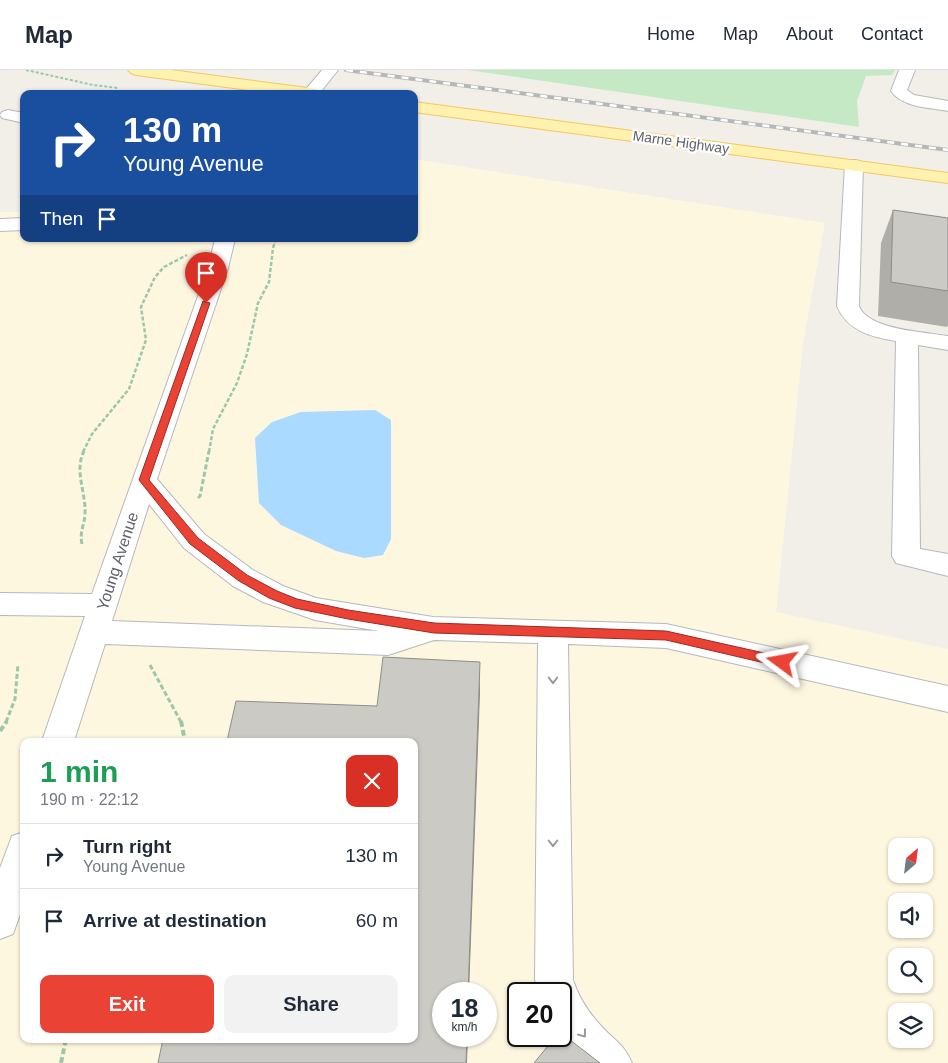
<!DOCTYPE html>
<html lang="en">
<head>
<meta charset="utf-8">
<style>
	body { margin:0; font-family:Helvetica,sans-serif; background:#f2f2f3; color:#1f2937; height:100vh; display:flex; flex-direction:column; font-size:19px; white-space:nowrap }
	* { box-sizing:border-box; margin:0 }
	p { font-size:16px; color:#747a83 }
	.icon { flex:none; width:28px; height:28px; fill:none; stroke:currentColor; stroke-width:2; stroke-linecap:round; stroke-linejoin:round }
	.map { position:relative; flex:1; overflow:hidden }
	.panel { position:absolute; left:20px; top:668px; width:398px; height:305px; display:flex; flex-direction:column; background:#fff; border-radius:10px; box-shadow:0 1px 4px #0004 }
	.panel>* { flex:none }
	.guide { position:absolute; left:20px; top:20px; width:398px; height:152px; border-radius:10px; box-shadow:0 1px 4px #0004; background:#1a4fa0; color:#fff; overflow:hidden }
	.needle { width:32px; rotate:28deg }
	.controls { position:absolute; left:888px; top:768px; display:grid; gap:10px }
	.controls a { display:grid; place-items:center; width:45px; height:45px; border-radius:10px; background:#fff; box-shadow:0 1px 4px #0004; font-size:25px }
	.speed { position:absolute; left:432px; top:912px; display:flex; gap:10px; font-size:25px; font-weight:700; text-align:center }
	.speed>* { display:grid; place-content:center; width:65px; height:65px; border-radius:50%; background:#fff; box-shadow:0 1px 4px #0004; line-height:1 }
	.speed small { font-size:12px; font-weight:400 }
	.speed .limit { border:2px solid #111; border-radius:8px; background:#fff; color:#111 }
	.pin { position:absolute; display:grid; place-items:center; width:42px; height:42px; color:#fff; margin:-51px -21px; border-radius:50% 50% 50% 0; rotate:-45deg; box-shadow:0 0 5px #0007 }
	.pin .icon { rotate:45deg }
	.me { position:absolute; width:55px; margin:-28px; rotate:283deg; stroke-linejoin:round; filter:drop-shadow(0 0 4px #0008) }
	.turn { display:flex; align-items:center; gap:18px; height:105px; padding:0 20px; font-size:22px }
	.turn .icon { width:65px; height:65px; stroke-width:2.5 }
	.turn b { display:block; font-size:35px; line-height:42px }
	.then { display:flex; align-items:center; height:48px; padding:0 20px; background:#0003; gap:10px; font-size:19px }
	.round { display:grid; place-items:center; flex:none; width:52px; height:52px; border-radius:10px; background:#f2f2f3 }
	.overview { display:flex; align-items:center; justify-content:space-between; height:85px; padding:0 20px }
	h1 { font-size:30px; font-weight:600; line-height:38px; color:#1e9e55 }
	.button { display:flex; gap:10px; margin-top:auto; padding:10px 20px }
	.button a { flex:1; height:58px; border-radius:10px; background:#ea4335; color:#fff; font-size:20px; font-weight:600; line-height:58px; text-align:center }
	.button a+a { background:#f2f2f3; color:#1f2937 }
	ul { padding:0; list-style:none }
	li { display:flex; align-items:center; gap:15px; height:65px; padding:0 20px; border-top:1px solid #e0e1e3 }
	li div { flex:1 }
	li b { display:block; font-size:19px }
	li em { font-style:normal }
	header { display:flex; align-items:center; gap:30px; box-sizing:border-box; height:70px; padding:0 25px; background:#fff; border-bottom:1px solid #e0e1e3 }
	header strong { font-size:24px }
	nav { display:flex; gap:28px; margin-inline-start:auto; font-size:18px }
	.map>svg:first-child { display:block }
</style>
</head>
<body>
<header>
<strong>Map</strong>
<nav><a>Home</a><a>Map</a><a>About</a><a>Contact</a></nav>
</header>
<div class="map">
<svg width="948" height="993" viewBox="0 0 948 993">
	<rect width="100%" height="100%" fill="#f1efe8"/>
	<path fill="#fef7e0" fill-rule="evenodd" d="M414,89L825,153L803,273L776,542L948,579V993H0V142H24V169H414ZM24,671H414V969H24ZM896,776H924V804H896ZM896,831H924V859H896ZM896,886H924V914H896ZM444,924H486V966H444ZM519,924H561V966H519ZM896,941H924V969H896Z"/>
	<polygon fill="#c5e8c5" points="468,0 895,0 892,5 866,6 857,31 859,57"/>
	<polygon fill="#aadaff" points="375,340 391,350 391,469 383,485 364,488 336,481 281,455 259,433 255,368 272,352 301,342"/>
	<g fill="none" stroke-linecap="round" stroke-linejoin="round">
		<g stroke="#b5b8bc" stroke-width="2">
			<g id="minor">
				<polygon points="322,0 338,0 319,24 302,24"/>
				<path d="M899,0H915L907,20L914,25L948,31V41C929,37 903,38 891,21Z"/>
				<polygon points="8,40 24,43 24,53 2,48 0,45 2,42"/>
				<path d="M854,90L860,91L863,95L859,236C868,260 925,262 948,266V280L918,275L920,479L948,484V506L896,493L892,486L896,271C872,267 847,261 837,236L845,95L848,91Z"/>
				<polygon points="24,148 24,160 0,161 0,149"/>
				<path d="M215,169H235L228,198L157,409L204,464L253,500L283,516L316,528L433,547L666,554L948,616V642L666,578L568,574L573,910C579,928 589,943 602,957C615,971 624,974 632,993H582L560,966L561,924H540L535,910L538,573L434,570L388,585L105,574L74,671H42L85,546L0,545V523L92,524L208,198ZM149,434L184,478L233,516L263,532L315,550L379,561L112,551Z"/>
				<polygon points="24,762 24,833 13,864 0,869 0,798 12,766"/>
			</g>
		</g>
		<g stroke="#f2c960" stroke-width="2">
			<g id="major">
				<polygon points="128,0 171,0 315,19 321,21 323,24 278,24 136,5 131,3"/>
				<polygon points="414,32 948,103 948,113 414,42"/>
			</g>
		</g>
		<polyline stroke="#9cc7a9" stroke-width="2" stroke-dasharray="3 2" stroke-linecap="butt" points="26,0 93,15 118,18"/>
		<g stroke="#9cc7a9" stroke-width="2.5" stroke-dasharray="4 2" stroke-linecap="butt">
			<polyline points="83,382 92,364 129,319 146,270 141,237 155,207 164,197 187,185"/>
			<polyline points="209,382 213,359 237,313 247,284 258,233 269,212 273,178 276,169"/>
		</g>
		<g stroke="#9cc7a9" stroke-width="3" stroke-dasharray="5 2.5" stroke-linecap="butt">
			<polyline points="198,428 200,426 209,381"/>
			<path d="M82,474C79,462 85,454 85,443C86,422 74,401 84,381"/>
			<polyline points="150,595 181,652"/>
			<polyline points="6,652 15,629 18,594"/>
		</g>
		<g stroke="#9cc7a9" stroke-width="4" stroke-dasharray="6 3" stroke-linecap="butt">
			<polyline points="181,651 185,671"/>
			<polyline points="0,661 7,651"/>
			<polyline points="61,993 66,969"/>
		</g>
		<use href="#minor" fill="#fff" fill-rule="evenodd"/>
		<use href="#major" fill="#fff2af" fill-rule="evenodd"/>
		<g stroke="#b6b7b8" stroke-width="4">
			<polyline id="rail" points="346,0 948,80"/>
		</g>
		<use href="#rail" stroke="#fff" stroke-width="2.5" stroke-dasharray="7" stroke-linecap="butt"/>
	</g>
	<polygon fill="#afaea9" points="893,140 948,148 948,255 947,257 878,246 881,173"/>
	<g fill="#8f8d8a">
		<polygon points="480,592 480,623 469,924 468,924"/>
		<polygon points="467,966 468,966 467,993 466,993"/>
	</g>
	<g fill="#cccac5" stroke="#8f8d8a">
		<polygon points="893,140 948,148 948,221 891,212"/>
		<polygon points="383,587 480,592 468,924 444,924 444,966 467,966 466,993 158,993 163,969 414,969 414,671 227,671 236,631 377,636"/>
		<polygon points="561,963 600,993 534,993 556,966 561,966"/>
	</g>
	<defs><path id="oneway-chevron" d="M-2-3.5L2.5 0L-2 3.5" fill="none" stroke-width="1.6" stroke-linecap="round" stroke-linejoin="round" transform="scale(1.25)"/></defs>
	<g stroke="#979a9d">
		<use href="#oneway-chevron" transform="translate(553 610) rotate(90)"/>
		<use href="#oneway-chevron" transform="translate(553 773) rotate(90)"/>
		<use href="#oneway-chevron" transform="translate(583 964) rotate(53)"/>
	</g>
	<polygon fill="#ea4335" stroke="#982c22" points="203,231 210,233 149,410 198,468 247,505 277,521 297,529 348,540 434,553 666,561 782,587 786,588 788,592 786,595 782,597 666,570 434,563 348,549 295,538 269,528 239,511 190,474 139,410"/>
	<g text-anchor="middle" stroke-width="4.5" stroke-linejoin="round" paint-order="stroke">
		<g font-size="14" fill="#5f6368" stroke="#fff">
			<text transform="translate(681 72) rotate(8)" y="5">Marne Highway</text>
		</g>
		<g font-size="16" fill="#5f6368" stroke="#fff">
			<text transform="translate(117 491) rotate(-72)" y="6">Young Avenue</text>
		</g>
	</g>
</svg>
<div class="controls">
<a><svg class="needle" viewBox="-14 -14 28 28"><path d="M0-13l5 13h-10z" fill="#e53935"/><path d="M0 13l5-13h-10z" fill="#747a83"/></svg></a>
<a><svg class="icon" aria-label="sound" viewBox="0 0 24 24"><path d="M4 9h4l5-4v14l-5-4H4zM17 9q2 3 0 6"/></svg></a>
<a><svg class="icon" aria-label="search" viewBox="0 0 24 24"><circle cx="10" cy="10" r="6"/><path d="M15 15l6 6"/></svg></a>
<a><svg class="icon" aria-label="layers" viewBox="0 0 24 24"><path d="M12 4l9 5-9 5-9-5zM3 14l9 5 9-5"/></svg></a>
</div>
<div class="speed"><div>18<small>km/h</small></div><div class="limit">20</div></div>
<div class="pin" style="left:206px;top:233px;background:#d93025"><svg class="icon" aria-label="arrive" viewBox="0 0 24 24"><path d="M6 21V4h12l-3 4 3 4H6"/></svg></div>
<svg class="me" style="left:782px;top:592px" viewBox="-20 -20 40 40"><path d="M0-17L14 15 0 8-14 15z" fill="#ea4335" stroke="#fff" stroke-width="4"/></svg>
<div class="guide">
<div class="turn"><svg class="icon" aria-label="right" viewBox="0 0 24 24"><path d="M7 20v-9h11M14 6l5 5-5 5"/></svg><div><b>130 m</b>Young Avenue</div></div>
<div class="then">Then<svg class="icon" aria-label="arrive" viewBox="0 0 24 24"><path d="M6 21V4h12l-3 4 3 4H6"/></svg></div>
</div>
<section class="panel">
<div class="overview"><div><h1>1 min</h1><p>190 m · 22:12</p></div><a class="round" style="background:#d93025;color:#fff"><svg class="icon" aria-label="close" viewBox="0 0 24 24"><path d="M6 6l12 12M18 6L6 18"/></svg></a></div>
<ul>
<li><svg class="icon" aria-label="right" viewBox="0 0 24 24"><path d="M7 20v-9h11M14 6l5 5-5 5"/></svg><div><b>Turn right</b><p>Young Avenue</p></div><em>130 m</em></li>
<li><svg class="icon" aria-label="arrive" viewBox="0 0 24 24"><path d="M6 21V4h12l-3 4 3 4H6"/></svg><div><b>Arrive at destination</b></div><em>60 m</em></li>
</ul>
<div class="button"><a>Exit</a><a>Share</a></div>
</section>
</div>
</body>
</html>
